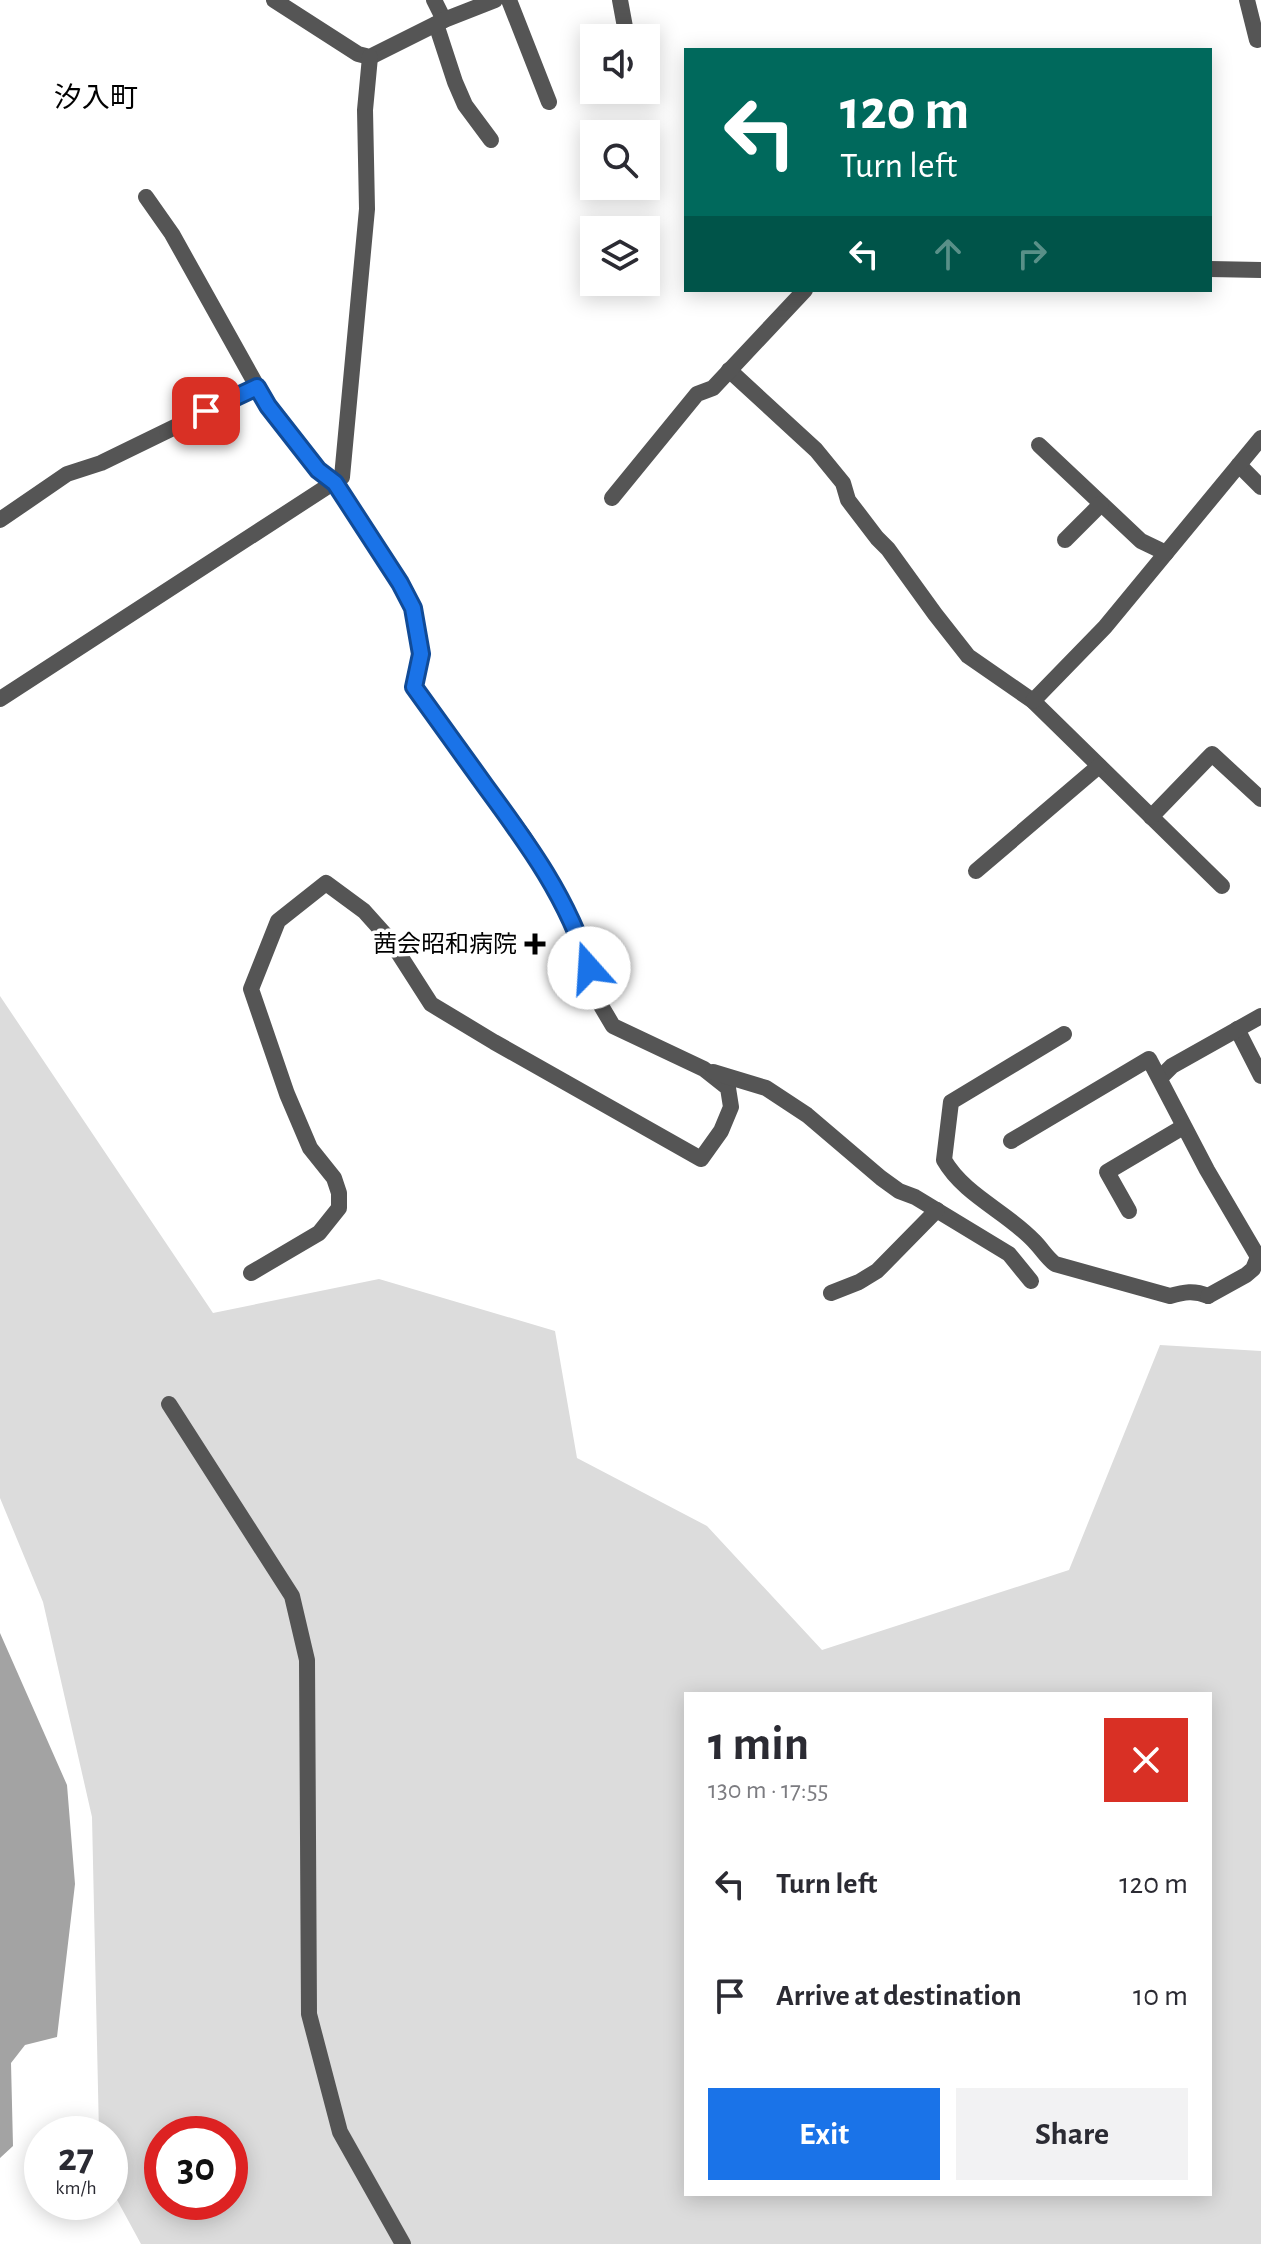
<!DOCTYPE html>
<html lang="en">
<head>
<meta charset="utf-8">
<style>
	body { margin:0; font-family:"Alegreya Sans","Noto Sans JP",sans-serif; background:#f2f2f3; color:#2b2b33; height:100vh; display:flex; flex-direction:column; font-size:30px; white-space:nowrap }
	* { box-sizing:border-box; margin:0 }
	p { font-size:26px; color:#7c7c81 }
	.icon { flex:none; width:44px; height:44px; fill:none; stroke:currentColor; stroke-width:2; stroke-linecap:round; stroke-linejoin:round }
	.map { position:relative; flex:1; overflow:hidden }
	.panel { position:absolute; left:684px; top:1692px; width:528px; height:504px; display:flex; flex-direction:column; background:#fff; border-radius:0px; box-shadow:0 4px 20px #0003 }
	.panel>* { flex:none }
	.banner { position:absolute; left:684px; top:48px; width:528px; height:244px; border-radius:0px; box-shadow:0 4px 20px #0003; background:#00695c; color:#fff; overflow:hidden }
	.controls { position:absolute; left:580px; top:24px; display:grid; gap:16px }
	.controls a { display:grid; place-items:center; width:80px; height:80px; border-radius:0px; background:#fff; box-shadow:0 4px 20px #0003; font-size:40px }
	.speed { position:absolute; left:24px; top:2116px; display:flex; gap:16px; font-size:40px; font-weight:700; text-align:center }
	.speed>* { display:grid; place-content:center; width:104px; height:104px; border-radius:50%; background:#fff; box-shadow:0 4px 20px #0003; line-height:1 }
	.speed small { font-size:20px; font-weight:400 }
	.speed .limit { border:12px solid #d22; background:#fff; color:#111 }
	.pin { position:absolute; display:grid; place-items:center; width:68px; height:68px; color:#fff; margin:-34px; border-radius:16px; box-shadow:0 4px 12px #0006 }
	.me { position:absolute; width:88px; margin:-44px; rotate:341deg; stroke-linejoin:round; filter:drop-shadow(0 0 6px #0008) }
	.turn { display:flex; align-items:center; gap:28px; height:168px; padding:0 24px; font-size:36px }
	.turn .icon { width:104px; height:104px; stroke-width:2.5 }
	.turn b { display:block; font-size:56px; line-height:68px }
	.lanes { display:flex; align-items:center; height:76px; padding:0 24px; background:#0003; justify-content:center; gap:40px; direction:ltr }
	.lanes .off { opacity:.35 }
	.round { display:grid; place-items:center; flex:none; width:84px; height:84px; border-radius:0px; background:#f2f2f3 }
	.headline { display:flex; align-items:center; justify-content:space-between; height:136px; padding:0 24px }
	h1 { font-size:48px; font-weight:700; line-height:60px }
	.action { display:flex; gap:16px; margin-top:auto; padding:16px 24px }
	.action a { flex:1; height:92px; border-radius:0px; background:#1a73e8; color:#fff; font-size:32px; font-weight:700; line-height:92px; text-align:center }
	.action a+a { background:#f2f2f3; color:#2b2b33 }
	ul { padding:0; list-style:none }
	li { display:flex; align-items:center; gap:24px; height:112px; padding:0 24px }
	li div { flex:1 }
	li b { display:block; font-size:30px }
	li em { font-style:normal }
	.map>svg:first-child { display:block }
</style>
</head>
<body>
<div class="map">
<svg width="1261" height="2244" viewBox="0 0 1261 2244">
	<rect width="100%" height="100%" fill="#fff"/>
	<path fill="#dcdcdc" fill-rule="evenodd" d="M0,996L213,1313L379,1279L555,1331L577,1458L707,1526L822,1650L1069,1570L1160,1345L1261,1351V2244H141L110,2187V2134H99L92,1817L43,1602L0,1498ZM686,1694H1210V2194H686ZM162,2134H230V2202H162Z"/>
	<polygon fill="#a3a3a3" points="0,1633 67,1785 75,1884 57,2037 25,2045 11,2063 13,2146 0,2158"/>
	<g fill="none" stroke-linecap="round" stroke-linejoin="round">
		<g stroke="#555" stroke-width="16">
			<polyline points="434,0 444,20"/>
			<polyline points="509,0 549,102"/>
			<polyline points="620,0 627,38"/>
			<polyline points="1247,0 1257,40"/>
			<polyline points="436,24 455,82 465,105 491,140"/>
			<polyline points="729,370 816,450 843,483 848,500 877,538 888,549 935,614 968,656 1033,701 1222,886"/>
			<polyline points="1151,817 1212,754 1261,799"/>
			<polyline points="976,871 1099,766"/>
			<polyline points="1237,1029 1261,1076"/>
			<path d="M1064,1034L951,1102L944,1160C964,1195 1007,1212 1034,1241C1042,1249 1046,1257 1055,1264L1170,1296C1184,1292 1194,1290 1208,1296"/>
		</g>
		<g stroke="#555" stroke-width="16">
			<polyline points="274,0 358,54 370,57 444,20 495,0"/>
			<polyline points="146,197 172,234 268,406 318,470 335,483 400,583 413,608 421,654 414,687 524,837 554,885 582,943 600,1004 613,1026 704,1069 728,1088 731,1107 721,1131 701,1159 494,1042 431,1004 390,940 364,911 326,883 278,921 251,989 287,1094 310,1148 334,1178 339,1193 339,1208 319,1233 251,1273"/>
			<polyline points="1210,269 1261,270"/>
			<polyline points="1039,445 1141,541 1166,553"/>
			<polyline points="1239,465 1261,487"/>
			<polyline points="612,498 697,394 713,388 805,290"/>
			<polyline points="0,520 67,474 101,463 257,387"/>
			<polyline points="1065,540 1101,504"/>
			<polyline points="0,699 342,477 367,209 365,110 370,57"/>
			<polyline points="1033,701 1105,627 1261,438"/>
			<polyline points="713,1072 766,1088 807,1115 881,1178 899,1191 915,1197 1009,1254 1031,1281"/>
			<polyline points="1160,1078 1172,1066 1261,1016"/>
			<polyline points="1011,1141 1149,1059 1207,1170 1258,1257 1253,1269 1246,1275 1208,1296"/>
			<polyline points="1129,1211 1107,1172 1183,1127"/>
			<polyline points="831,1293 859,1282 877,1271 937,1210"/>
			<polyline points="169,1404 292,1596 307,1660 309,2014 340,2132 403,2244"/>
		</g>
	</g>
	<g fill="none" stroke-linecap="round" stroke-linejoin="round">
		<g stroke="#114b97" stroke-width="20">
			<path id="route" d="M206,411L257,387L268,406L318,470L335,483L400,583L413,608L421,654L414,687C438,720 462,754 486,787C528,844 569,900 589,968"/>
		</g>
		<use href="#route" stroke="#1a73e8" stroke-width="14"/>
	</g>
	<path fill="#000" stroke="#fff" stroke-width="3" d="M531 932h8v8h8v8h-8v8h-8v-8h-8v-8h8z"/>
	<g text-anchor="middle" stroke-width="7" stroke-linejoin="round" paint-order="stroke">
		<g font-size="24" fill="#000" stroke="#fff" text-anchor="end">
			<text x="517" y="952">茜会昭和病院</text>
		</g>
		<g font-size="28" fill="#000" stroke="#fff">
			<text x="96" y="107">汐入町</text>
		</g>
	</g>
</svg>
<div class="controls">
<a><svg class="icon" aria-label="sound" viewBox="0 0 24 24"><path d="M4 9h4l5-4v14l-5-4H4zM17 9q2 3 0 6"/></svg></a>
<a><svg class="icon" aria-label="search" viewBox="0 0 24 24"><circle cx="10" cy="10" r="6"/><path d="M15 15l6 6"/></svg></a>
<a><svg class="icon" aria-label="layers" viewBox="0 0 24 24"><path d="M12 4l9 5-9 5-9-5zM3 14l9 5 9-5"/></svg></a>
</div>
<div class="speed"><div>27<small>km/h</small></div><div class="limit">30</div></div>
<div class="pin" style="left:206px;top:411px;background:#d93025"><svg class="icon" aria-label="arrive" viewBox="0 0 24 24"><path d="M6 21V4h12l-3 4 3 4H6"/></svg></div>
<svg class="me" style="left:589px;top:968px" viewBox="-20 -20 40 40"><circle r="19" fill="#fff"/><path d="M0-13L10 11 0 6-10 11z" fill="#1a73e8"/></svg>
<div class="banner">
<div class="turn"><svg class="icon" aria-label="left" viewBox="0 0 24 24"><path d="M17 20v-9H6M10 6l-5 5 5 5"/></svg><div><b>120 m</b>Turn left</div></div>
<div class="lanes"><svg class="icon" aria-label="left" viewBox="0 0 24 24"><path d="M17 20v-9H6M10 6l-5 5 5 5"/></svg><svg class="icon off" aria-label="ahead" viewBox="0 0 24 24"><path d="M12 20V5M6 11l6-6 6 6"/></svg><svg class="icon off" aria-label="right" viewBox="0 0 24 24"><path d="M7 20v-9h11M14 6l5 5-5 5"/></svg></div>
</div>
<section class="panel">
<div class="headline"><div><h1>1 min</h1><p>130 m · 17:55</p></div><a class="round" style="background:#d93025;color:#fff"><svg class="icon" aria-label="close" viewBox="0 0 24 24"><path d="M6 6l12 12M18 6L6 18"/></svg></a></div>
<ul>
<li><svg class="icon" aria-label="left" viewBox="0 0 24 24"><path d="M17 20v-9H6M10 6l-5 5 5 5"/></svg><div><b>Turn left</b></div><em>120 m</em></li>
<li><svg class="icon" aria-label="arrive" viewBox="0 0 24 24"><path d="M6 21V4h12l-3 4 3 4H6"/></svg><div><b>Arrive at destination</b></div><em>10 m</em></li>
</ul>
<div class="action"><a>Exit</a><a>Share</a></div>
</section>
</div>
</body>
</html>
